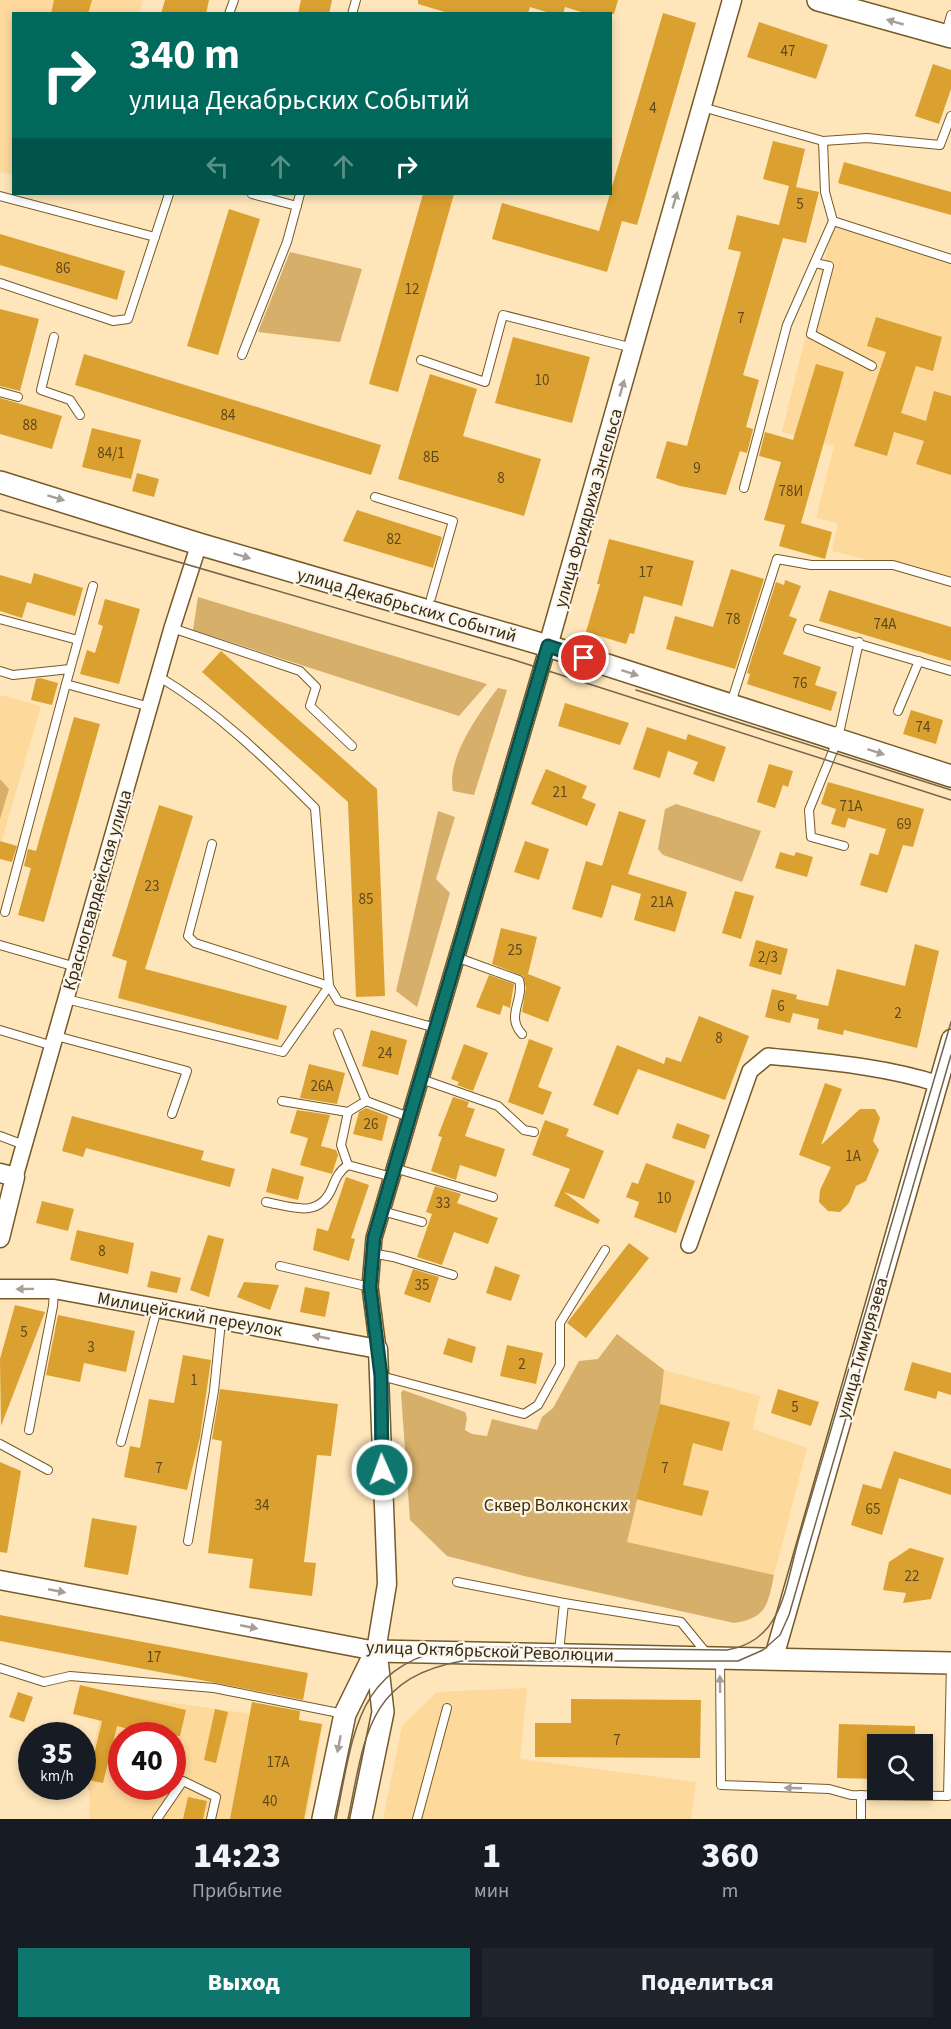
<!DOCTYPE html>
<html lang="ru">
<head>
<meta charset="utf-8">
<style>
	body { margin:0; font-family:"Source Sans 3",sans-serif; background:#20242c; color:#f1f3f6; height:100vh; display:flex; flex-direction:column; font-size:22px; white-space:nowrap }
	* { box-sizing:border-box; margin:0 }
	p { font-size:20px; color:#9ea1a6 }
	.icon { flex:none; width:33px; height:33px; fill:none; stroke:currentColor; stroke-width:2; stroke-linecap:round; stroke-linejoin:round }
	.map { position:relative; height:1819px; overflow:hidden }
	.sheet { display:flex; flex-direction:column; background:#171b24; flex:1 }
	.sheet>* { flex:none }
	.top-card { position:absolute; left:12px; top:12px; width:600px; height:183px; border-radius:0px; box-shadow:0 3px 9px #0003; background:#00695c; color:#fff; overflow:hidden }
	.controls { position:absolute; left:867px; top:1734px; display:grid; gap:12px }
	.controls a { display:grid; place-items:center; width:66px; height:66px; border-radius:0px; background:#171b24; box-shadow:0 3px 9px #0003; font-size:30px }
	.speed { position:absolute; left:18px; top:1722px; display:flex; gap:12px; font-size:30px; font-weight:700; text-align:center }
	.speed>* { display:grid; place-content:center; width:78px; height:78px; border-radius:50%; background:#171b24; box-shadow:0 3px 9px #0003; line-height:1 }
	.speed small { font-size:15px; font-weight:400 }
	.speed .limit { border:9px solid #d22; background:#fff; color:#111 }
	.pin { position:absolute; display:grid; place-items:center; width:51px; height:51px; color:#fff; margin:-26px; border:3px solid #fff; border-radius:50%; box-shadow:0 2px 6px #0007 }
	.me { position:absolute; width:66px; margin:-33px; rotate:358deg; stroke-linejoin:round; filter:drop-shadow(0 0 4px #0008) }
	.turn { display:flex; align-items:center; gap:21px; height:126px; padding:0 18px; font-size:27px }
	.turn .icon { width:78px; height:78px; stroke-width:2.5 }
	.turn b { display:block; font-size:42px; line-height:51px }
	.lanes { display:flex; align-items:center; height:57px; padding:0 18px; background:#0003; justify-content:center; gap:30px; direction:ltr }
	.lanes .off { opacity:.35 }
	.eta { display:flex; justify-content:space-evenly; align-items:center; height:102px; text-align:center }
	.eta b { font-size:36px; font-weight:800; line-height:42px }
	.primary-button { display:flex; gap:12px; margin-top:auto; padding:12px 18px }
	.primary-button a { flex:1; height:69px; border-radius:0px; background:#0f766e; color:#fff; font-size:24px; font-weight:800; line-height:69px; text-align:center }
	.primary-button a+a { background:#20242c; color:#f1f3f6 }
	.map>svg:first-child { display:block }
</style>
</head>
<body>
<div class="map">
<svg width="951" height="1819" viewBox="0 0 951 1819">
	<rect width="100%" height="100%" fill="#fee5ba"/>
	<g fill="#fdd99c" fill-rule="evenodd">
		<polygon points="0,0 143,0 139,13 14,14 13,175 0,172"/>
		<polygon points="833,227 951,256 951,581 832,551 838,523 816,518 834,446 782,432"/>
		<polygon points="0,695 41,706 0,846"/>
		<polygon points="664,1370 760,1396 753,1429 807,1448 774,1575 626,1542 660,1404"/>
		<polygon points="527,1688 520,1759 696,1782 691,1819 383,1819 402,1726 437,1692"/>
		<path d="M82,1690L323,1724L306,1819H89L90,1798L87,1783L99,1720ZM122,1736H172V1786H122Z"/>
	</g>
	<g fill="#d6af6a">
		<polygon points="290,252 362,269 340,342 258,332"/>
		<polygon points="198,597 487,684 459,716 193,630"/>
		<path d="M498,688L507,690L474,795L453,791C446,758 479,713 498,688Z"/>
		<polygon points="0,779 9,789 0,819"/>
		<polygon points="676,804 761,831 742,882 663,855 658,849 665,809"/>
		<polygon points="438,811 455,817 436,879 450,893 417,1007 396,991"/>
		<path d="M617,1334L664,1370L660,1404L627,1542L774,1575C768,1604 767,1618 734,1623L524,1576L447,1556L410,1520L401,1393L403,1390L465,1412L467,1418L465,1430L472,1434L487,1436L492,1419L537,1430L542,1417L553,1408L579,1361L598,1359Z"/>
	</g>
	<g fill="#daa131">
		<polygon points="54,0 92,0 88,14 51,14"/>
		<polygon points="165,0 209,0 206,14 161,14"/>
		<polygon points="301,0 332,0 329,14 298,14"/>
		<polygon points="418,0 618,0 614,14 588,14 565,7 563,14 553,14 530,7 528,14 452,14 418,4"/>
		<polygon points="663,13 696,23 637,225 622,221 607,272 492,239 502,203 599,231"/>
		<polygon points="759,22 828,45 816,79 747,57"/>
		<polygon points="933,64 951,70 951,89 939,124 915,116"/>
		<polygon points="773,141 805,149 796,187 819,192 806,243 783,238 743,375 759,380 746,427 753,429 747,453 740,451 726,495 680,486 656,478 667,441 687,446 741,252 728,249 737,215 779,225 789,186 763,179"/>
		<polygon points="844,162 951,192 951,215 838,183"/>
		<polygon points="423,194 454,194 398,392 369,384"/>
		<polygon points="229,209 260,219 218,355 187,346"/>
		<polygon points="0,234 125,271 117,300 0,265"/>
		<polygon points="0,309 39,319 20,391 0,386"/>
		<polygon points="876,317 942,337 933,371 916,366 901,413 926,421 934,391 951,396 951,475 916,464 924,441 894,432 887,456 854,446 886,352 867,346"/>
		<polygon points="513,337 590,357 572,423 495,403"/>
		<polygon points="84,354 381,445 371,475 75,385"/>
		<polygon points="816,364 844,372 801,523 832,532 825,559 779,546 785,525 764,520 781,462 759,456 765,432 793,440"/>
		<polygon points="430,374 477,389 463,436 541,459 524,516 398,479"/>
		<polygon points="0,398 62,416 52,449 0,434"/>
		<polygon points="92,428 141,440 131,479 82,467"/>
		<polygon points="137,473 159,479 154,497 132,491"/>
		<polygon points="357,510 442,537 433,568 343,541"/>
		<polygon points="609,539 694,561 682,606 644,596 634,634 630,633 626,644 586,632 600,584 597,584"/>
		<polygon points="731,569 764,579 735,669 666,649 675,616 713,627"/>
		<polygon points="34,573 83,588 75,616 27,602 22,618 0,611 0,575 31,584"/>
		<polygon points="785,580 801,586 789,616 797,619 783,654 821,667 815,685 837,692 831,711 747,684 750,674 747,673 776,582 784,585"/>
		<polygon points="829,590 951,627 951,661 819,621"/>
		<polygon points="105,599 140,609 119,684 80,674 87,650 95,653 103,626 98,624"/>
		<polygon points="221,651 377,789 385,996 356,997 348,802 202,672"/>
		<polygon points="40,678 58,683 52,705 31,700 36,679"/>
		<polygon points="565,703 629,723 620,745 558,726"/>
		<polygon points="911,710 943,720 936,744 903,734"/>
		<polygon points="74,717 100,724 44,922 18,915 31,868 24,866 28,849 36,851"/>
		<polygon points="647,727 686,740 688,734 726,747 714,782 693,774 698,762 668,751 660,778 633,769"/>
		<polygon points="769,764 793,771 788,787 783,785 775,808 757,802"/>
		<polygon points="546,769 587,786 582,798 596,804 587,826 531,804"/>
		<polygon points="828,782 924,809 913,847 903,845 887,893 860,885 870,853 878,855 886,829 848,818 845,828 831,824 836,809 821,804"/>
		<polygon points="159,805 193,816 145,969 287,1006 278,1040 118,998 127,961 112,956"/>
		<polygon points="619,811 646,820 628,874 687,892 675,932 634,920 641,894 612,885 602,918 572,909 586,861 602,866"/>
		<polygon points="0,841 17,846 12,862 0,859"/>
		<polygon points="525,841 549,849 539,880 514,872"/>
		<polygon points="780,852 794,856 796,852 813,857 807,877 775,868"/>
		<polygon points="735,891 754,896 741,939 722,933"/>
		<polygon points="501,928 537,937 528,974 561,987 548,1022 522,1012 526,988 523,976 492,964"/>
		<polygon points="756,940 788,949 781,975 749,966"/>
		<polygon points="915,944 939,951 917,1048 844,1030 843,1035 817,1029 819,1019 793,1013 790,1023 765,1017 772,989 797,995 796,999 828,1006 837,969 905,986"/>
		<polygon points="489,975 514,984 510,1008 503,1005 500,1015 476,1007"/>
		<polygon points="699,1016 749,1036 725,1100 638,1069 618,1115 593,1105 617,1045 664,1064 666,1057 681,1062"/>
		<polygon points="371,1030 407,1040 398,1075 362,1066"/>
		<polygon points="529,1039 553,1048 538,1087 552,1092 543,1115 508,1102"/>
		<polygon points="464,1044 488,1053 473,1091 457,1085 459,1082 451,1079"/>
		<polygon points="309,1064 345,1073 337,1104 300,1098"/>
		<polygon points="825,1083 842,1089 821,1145 860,1109 875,1109 880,1118 873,1141 879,1150 866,1181 856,1186 849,1203 840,1212 828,1211 819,1202 820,1190 831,1167 799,1155"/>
		<polygon points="453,1097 469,1102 467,1107 475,1109 465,1136 505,1149 496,1177 460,1165 456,1180 431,1171 442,1137 438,1136"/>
		<polygon points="366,1108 388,1116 382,1141 353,1134 359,1112"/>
		<polygon points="297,1110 330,1115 321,1146 336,1150 338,1155 332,1174 300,1165 308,1138 290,1133"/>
		<polygon points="72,1116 204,1151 201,1160 235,1169 230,1187 86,1148 83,1157 62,1151"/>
		<polygon points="545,1120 569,1129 566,1136 604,1151 584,1199 564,1192 600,1220 598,1224 554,1206 570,1169 532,1155"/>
		<polygon points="677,1123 710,1135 705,1149 672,1138"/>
		<polygon points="646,1163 695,1181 676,1233 634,1217 639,1202 626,1197 632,1182 638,1184"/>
		<polygon points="272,1168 304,1177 298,1200 266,1192"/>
		<polygon points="346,1177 369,1185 351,1238 355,1239 349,1261 313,1250 317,1228 328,1231"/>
		<polygon points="435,1186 461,1194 457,1203 498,1218 488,1244 454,1232 442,1265 417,1257 432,1214 426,1212"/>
		<polygon points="42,1201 74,1209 68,1231 36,1223"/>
		<polygon points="77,1230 134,1243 128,1274 70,1260"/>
		<polygon points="208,1235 224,1239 209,1297 190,1290"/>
		<polygon points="629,1243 649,1258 586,1338 567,1323"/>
		<polygon points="495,1266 520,1275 511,1301 486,1293"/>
		<polygon points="413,1269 439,1277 430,1303 404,1294"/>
		<polygon points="151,1271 181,1278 177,1293 147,1287"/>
		<polygon points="244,1282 279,1285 270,1310 237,1297"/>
		<polygon points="305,1287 330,1292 325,1317 300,1312"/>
		<polygon points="15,1305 45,1312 1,1426 0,1359"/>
		<polygon points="58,1315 135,1331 126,1372 84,1363 80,1382 46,1375"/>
		<polygon points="448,1338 476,1347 472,1363 443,1354"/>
		<polygon points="507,1345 543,1353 536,1384 500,1376"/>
		<polygon points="183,1355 211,1360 200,1437 187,1490 124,1477 130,1446 140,1448 149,1399 174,1403"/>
		<polygon points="912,1362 951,1373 951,1395 938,1391 936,1399 904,1390"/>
		<polygon points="220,1389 338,1404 331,1456 317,1455 304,1562 316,1563 312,1596 249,1588 253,1559 208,1553 222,1441 212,1439"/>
		<polygon points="778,1389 819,1402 811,1426 771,1413"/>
		<polygon points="660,1404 730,1422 722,1451 693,1443 683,1485 709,1491 702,1516 636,1499"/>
		<polygon points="894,1451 951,1469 951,1495 899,1478 882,1535 851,1525 863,1484 881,1489"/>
		<polygon points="0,1462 21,1471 7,1553 0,1552"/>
		<polygon points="92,1518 137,1526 128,1575 84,1567"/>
		<polygon points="910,1548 944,1558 931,1599 903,1603 906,1593 883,1590 889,1562"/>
		<polygon points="0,1615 308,1673 303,1700 0,1641"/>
		<polygon points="80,1685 186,1710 180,1736 157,1736 117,1726 103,1783 88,1780 102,1721 73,1714"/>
		<polygon points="18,1692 33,1697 24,1722 9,1717"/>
		<polygon points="571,1699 701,1700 700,1758 535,1757 535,1723 571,1723"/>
		<polygon points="252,1702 300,1711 299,1720 322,1724 304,1819 230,1819"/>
		<polygon points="215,1709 228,1712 216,1763 204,1760"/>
		<polygon points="839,1724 915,1726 915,1744 878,1744 878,1779 837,1778"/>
		<polygon points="188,1797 207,1801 203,1819 183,1819"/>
	</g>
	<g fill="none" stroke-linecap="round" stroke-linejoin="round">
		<g stroke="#765a27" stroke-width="10">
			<g id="service">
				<polyline points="229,14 234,0"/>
				<polyline points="352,14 356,0"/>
				<polyline points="946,33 951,15"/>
				<polyline points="702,107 823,141 867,138 940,145 951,116"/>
				<polyline points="823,141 825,192 833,221"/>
				<polyline points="252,194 297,206"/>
				<polyline points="0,196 155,237"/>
				<polyline points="815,263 829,266 811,334 872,366"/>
				<polyline points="0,283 113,321 128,319 169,194"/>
				<polyline points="54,337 41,390 70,400 80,415"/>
				<polyline points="242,355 287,242 300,194"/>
				<polyline points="421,360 485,382 503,315 633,348"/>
				<polyline points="0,392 18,397"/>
				<polyline points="744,488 787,325 833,221 951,259"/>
				<polyline points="375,497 453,521 431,598"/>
				<polyline points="93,586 66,684 150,707"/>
				<polyline points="0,619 78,640"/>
				<polyline points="172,628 300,671 316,687 310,706 352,746"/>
				<polyline points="808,629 951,671"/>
				<polyline points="0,671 13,675 70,669"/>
				<path d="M158,676C218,712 266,759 315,808L329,986L338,1001L436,1028"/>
				<polyline points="731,703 777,559 811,565 893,565 951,582"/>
				<polyline points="898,711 919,661"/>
				<polyline points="832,734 840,729 859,642"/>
				<polyline points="837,741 809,810 811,837 844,846"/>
				<polyline points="5,912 66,684"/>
				<polyline points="0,945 76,967"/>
				<path d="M456,957L519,980C525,999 505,1016 522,1034"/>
				<polyline points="66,999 283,1052 329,986 195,943 188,936 212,844"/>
				<polyline points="0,1030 53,1046"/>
				<polyline points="338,1033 366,1101"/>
				<polyline points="56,1036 187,1071 172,1114"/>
				<polyline points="421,1079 498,1106 524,1130 534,1132"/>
				<polyline points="282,1101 348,1112 366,1101 409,1117"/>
				<polyline points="0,1136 24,1145"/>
				<polyline points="348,1165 341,1145 348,1112"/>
				<polyline points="394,1168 493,1197"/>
				<path d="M266,1202C292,1207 319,1219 332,1188C336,1178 339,1171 348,1165L392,1177"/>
				<polyline points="382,1211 422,1222"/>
				<polyline points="371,1253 393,1257 453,1275"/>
				<polyline points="280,1266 370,1287"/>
				<polyline points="381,1376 524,1414 538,1405 560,1365 560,1323 605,1250"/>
				<polyline points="29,1430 53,1306 54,1290"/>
				<polyline points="121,1442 157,1309"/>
				<polyline points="0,1444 48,1470"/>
				<polyline points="188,1541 214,1391 221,1321"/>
				<polyline points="457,1582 564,1603 559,1652"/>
				<polyline points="564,1603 681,1622 708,1655"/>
				<polyline points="720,1659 721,1785 829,1789 851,1795 948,1796 951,1664"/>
				<polyline points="0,1668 44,1682 70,1676 214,1688 344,1714"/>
				<polyline points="157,1819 183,1781 216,1797 211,1819"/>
				<polyline points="417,1819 447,1708"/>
				<polyline points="861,1819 861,1795"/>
			</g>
		</g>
		<g stroke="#765a27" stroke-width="18">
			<g id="minor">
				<polyline points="15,1177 172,628 199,544"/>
				<path d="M689,1245L750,1071L768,1056C826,1062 883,1066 939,1084"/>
				<polyline points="378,1349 370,1287 374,1238 548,646"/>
			</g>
		</g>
		<g stroke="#765a27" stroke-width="21">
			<g id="tertiary">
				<polyline points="548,646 732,0"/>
				<polyline points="0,1173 15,1177 0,1238"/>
				<polyline points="0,1289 54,1289 378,1349 387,1584 376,1651 0,1580"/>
				<polyline points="774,1657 951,1039"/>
			</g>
		</g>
		<g stroke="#765a27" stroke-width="24">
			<g id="secondary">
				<polyline points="818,0 951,37"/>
				<polyline points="0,482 199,544 548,646 951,776"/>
				<polyline points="376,1651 951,1663"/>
				<polyline points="323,1819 345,1714 376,1651"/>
				<polyline points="361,1819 383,1712 376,1651"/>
			</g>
		</g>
		<use href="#service" stroke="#fff" stroke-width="8"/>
		<use href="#minor" stroke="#fff" stroke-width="15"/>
		<use href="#tertiary" stroke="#fff" stroke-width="18"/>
		<use href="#secondary" stroke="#fff" stroke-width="21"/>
		<g stroke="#756448" stroke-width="1.5">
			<polyline points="0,510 511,659 951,800"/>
			<polyline points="636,690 951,790"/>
			<path d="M336,1819C354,1733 355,1662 460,1647L727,1650C784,1641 785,1585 799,1538L951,1022"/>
			<path d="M348,1819C365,1738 366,1678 462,1661H738L763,1650L780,1635L789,1615L951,1055"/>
		</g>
	</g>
	<defs><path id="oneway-solid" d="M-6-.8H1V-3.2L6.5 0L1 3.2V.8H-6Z" transform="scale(1.5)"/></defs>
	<g fill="#a59f96">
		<use href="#oneway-solid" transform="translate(895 22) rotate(-164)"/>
		<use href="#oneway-solid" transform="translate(675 200) rotate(-74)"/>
		<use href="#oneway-solid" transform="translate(622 388) rotate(-74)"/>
		<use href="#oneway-solid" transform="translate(56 498) rotate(17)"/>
		<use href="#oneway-solid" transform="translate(242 556) rotate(17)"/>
		<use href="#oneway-solid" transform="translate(630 673) rotate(18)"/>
		<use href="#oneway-solid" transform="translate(876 752) rotate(18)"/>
		<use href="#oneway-solid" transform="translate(25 1289) rotate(179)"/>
		<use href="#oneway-solid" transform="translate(321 1337) rotate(-169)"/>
		<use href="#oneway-solid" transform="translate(57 1591) rotate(11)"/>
		<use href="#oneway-solid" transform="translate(249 1627) rotate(11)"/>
		<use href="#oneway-solid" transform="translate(720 1684) rotate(-91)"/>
		<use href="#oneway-solid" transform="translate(339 1744) rotate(101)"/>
		<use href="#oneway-solid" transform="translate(793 1788) rotate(-178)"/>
	</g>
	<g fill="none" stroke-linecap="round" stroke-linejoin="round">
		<g stroke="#0a4d48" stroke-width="15">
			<polyline id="route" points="382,1470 381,1376 370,1287 374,1238 548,646 584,658"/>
		</g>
		<use href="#route" stroke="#0f766e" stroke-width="10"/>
	</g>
	<g text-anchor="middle" stroke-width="4.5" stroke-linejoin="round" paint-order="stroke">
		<g font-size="15" fill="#60481c">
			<text x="788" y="56">47</text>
			<text x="653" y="113">4</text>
			<text x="800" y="209">5</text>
			<text x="63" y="273">86</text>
			<text x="412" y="294">12</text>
			<text x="741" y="323">7</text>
			<text x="542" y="385">10</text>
			<text x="228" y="420">84</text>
			<text x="30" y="430">88</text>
			<text x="111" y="458">84/1</text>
			<text x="431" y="462">8Б</text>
			<text x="697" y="473">9</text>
			<text x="501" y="483">8</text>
			<text x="791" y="496">78И</text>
			<text x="394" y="544">82</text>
			<text x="646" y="577">17</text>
			<text x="733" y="624">78</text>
			<text x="885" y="629">74А</text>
			<text x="800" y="688">76</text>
			<text x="923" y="732">74</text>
			<text x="560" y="797">21</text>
			<text x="851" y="811">71А</text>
			<text x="904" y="829">69</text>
			<text x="152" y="891">23</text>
			<text x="366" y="904">85</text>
			<text x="662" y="907">21А</text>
			<text x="515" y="955">25</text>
			<text x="768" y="962">2/3</text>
			<text x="781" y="1011">6</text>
			<text x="898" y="1018">2</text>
			<text x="719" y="1043">8</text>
			<text x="385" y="1058">24</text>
			<text x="322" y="1091">26А</text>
			<text x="371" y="1129">26</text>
			<text x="853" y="1161">1А</text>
			<text x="664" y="1203">10</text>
			<text x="443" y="1208">33</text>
			<text x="102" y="1256">8</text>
			<text x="422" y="1290">35</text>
			<text x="24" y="1337">5</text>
			<text x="91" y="1352">3</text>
			<text x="522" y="1369">2</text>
			<text x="194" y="1385">1</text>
			<text x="795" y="1412">5</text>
			<text x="159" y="1473">7</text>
			<text x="665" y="1473">7</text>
			<text x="262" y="1510">34</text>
			<text x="873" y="1514">65</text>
			<text x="912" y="1581">22</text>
			<text x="154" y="1662">17</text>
			<text x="617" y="1745">7</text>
			<text x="278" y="1767">17А</text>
			<text x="270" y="1806">40</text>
		</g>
		<g font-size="18" fill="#372a15" stroke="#fbf5ea">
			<text transform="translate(588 508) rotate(-74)" y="6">улица Фридриха Энгельса</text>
			<text transform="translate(407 605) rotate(16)" y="6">улица Декабрьских Событий</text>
			<text transform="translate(97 890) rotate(-74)" y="6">Красногвардейская улица</text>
			<text transform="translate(190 1314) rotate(10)" y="6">Милицейский переулок</text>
			<text transform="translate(862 1348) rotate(-74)" y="6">улица Тимирязева</text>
			<text transform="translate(490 1651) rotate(2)" y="6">улица Октябрьской Революции</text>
		</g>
		<g font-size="18" fill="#432d00" stroke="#fbf5ea">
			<text x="556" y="1511">Сквер Волконских</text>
		</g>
	</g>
</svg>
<div class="controls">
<a><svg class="icon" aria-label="search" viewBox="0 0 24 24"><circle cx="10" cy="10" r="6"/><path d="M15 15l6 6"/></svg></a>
</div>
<div class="speed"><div>35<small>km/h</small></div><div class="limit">40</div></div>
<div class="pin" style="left:584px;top:658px;background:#d93025"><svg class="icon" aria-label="arrive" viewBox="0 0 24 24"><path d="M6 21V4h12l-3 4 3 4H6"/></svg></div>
<svg class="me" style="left:382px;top:1470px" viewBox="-20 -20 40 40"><circle r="17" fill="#0f766e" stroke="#fff" stroke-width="3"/><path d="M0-11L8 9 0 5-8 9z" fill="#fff"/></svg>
<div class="top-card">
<div class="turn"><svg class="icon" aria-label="right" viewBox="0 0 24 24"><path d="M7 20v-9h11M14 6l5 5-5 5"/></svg><div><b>340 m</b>улица Декабрьских Событий</div></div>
<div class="lanes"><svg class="icon off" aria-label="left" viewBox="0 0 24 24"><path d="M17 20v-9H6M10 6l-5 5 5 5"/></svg><svg class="icon off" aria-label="ahead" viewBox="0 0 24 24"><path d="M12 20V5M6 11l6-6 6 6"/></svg><svg class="icon off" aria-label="ahead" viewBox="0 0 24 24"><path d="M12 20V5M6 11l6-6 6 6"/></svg><svg class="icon" aria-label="right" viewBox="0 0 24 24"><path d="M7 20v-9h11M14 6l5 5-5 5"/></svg></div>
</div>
</div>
<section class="sheet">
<div class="eta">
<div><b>14:23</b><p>Прибытие</p></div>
<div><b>1</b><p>мин</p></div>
<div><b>360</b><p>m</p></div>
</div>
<div class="primary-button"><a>Выход</a><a>Поделиться</a></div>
</section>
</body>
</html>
